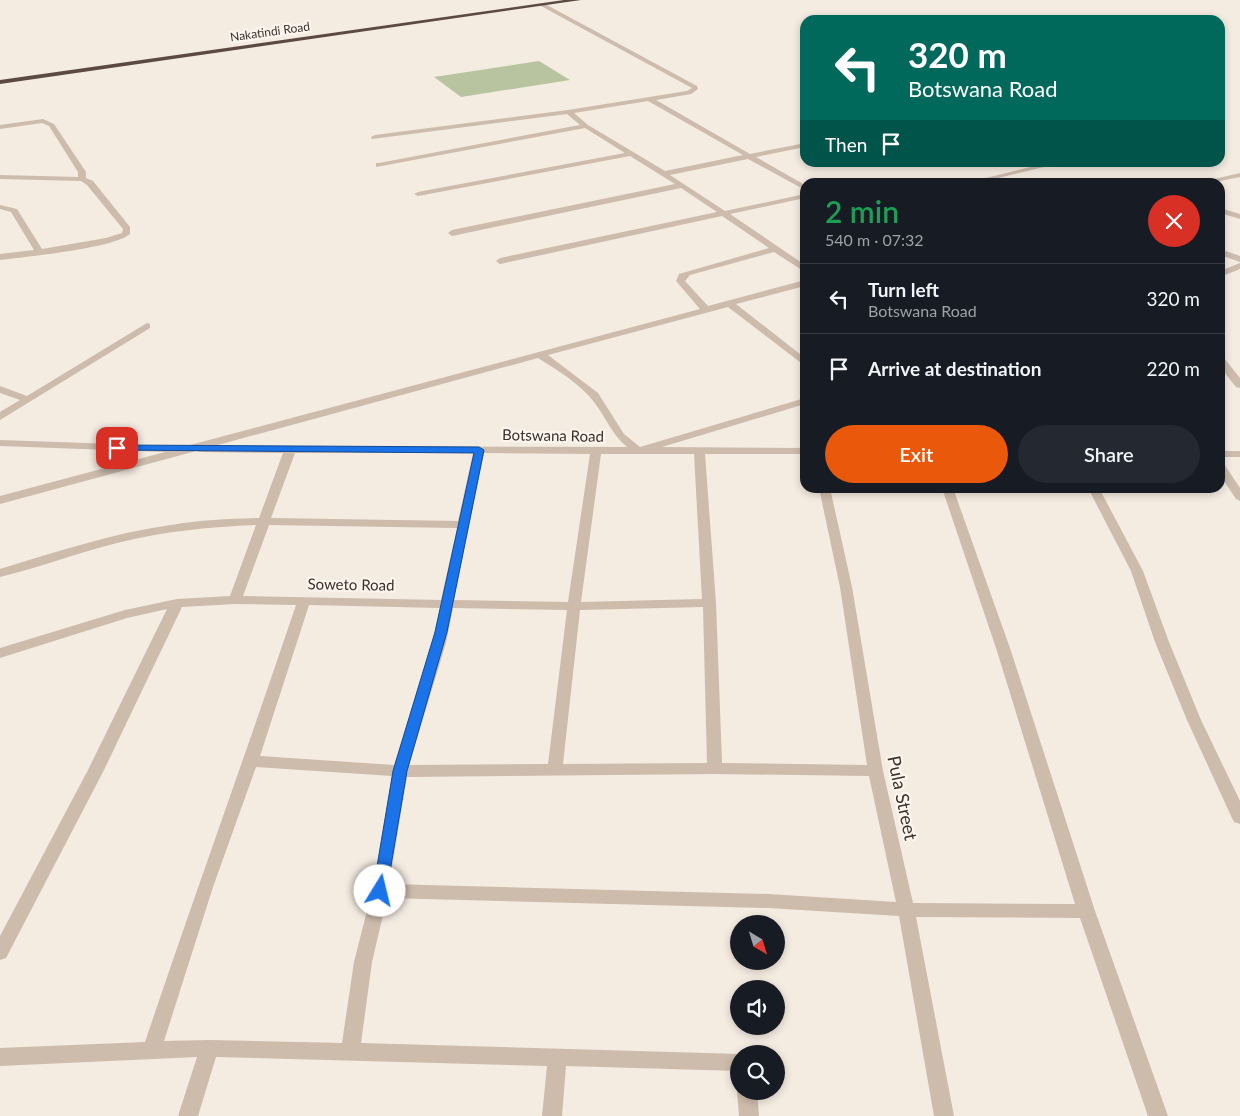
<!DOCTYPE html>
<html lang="en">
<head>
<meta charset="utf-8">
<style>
	body { margin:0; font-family:Lato,sans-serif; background:#242831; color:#f1f3f6; height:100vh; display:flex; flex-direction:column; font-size:19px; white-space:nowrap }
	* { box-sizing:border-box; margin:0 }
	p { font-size:16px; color:#9ea1a6 }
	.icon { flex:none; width:28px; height:28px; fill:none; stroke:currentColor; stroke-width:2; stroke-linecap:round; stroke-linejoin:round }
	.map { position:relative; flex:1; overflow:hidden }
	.sheet { position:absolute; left:800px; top:178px; width:425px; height:315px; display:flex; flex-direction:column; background:#171b24; border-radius:15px; box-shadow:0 2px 8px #0003 }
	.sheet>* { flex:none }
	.hud { position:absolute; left:800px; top:15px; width:425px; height:152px; border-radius:15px; box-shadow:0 2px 8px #0003; background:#00695c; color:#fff; overflow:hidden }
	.needle { width:32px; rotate:142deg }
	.tools { position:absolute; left:730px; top:915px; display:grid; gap:10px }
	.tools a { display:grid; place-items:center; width:55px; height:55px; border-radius:50%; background:#171b24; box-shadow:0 2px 8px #0003; font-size:25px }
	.pin { position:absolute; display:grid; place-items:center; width:42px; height:42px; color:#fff; margin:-21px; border-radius:10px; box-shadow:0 2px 8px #0006 }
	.me { position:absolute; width:55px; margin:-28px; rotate:9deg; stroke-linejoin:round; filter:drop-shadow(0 0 4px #0008) }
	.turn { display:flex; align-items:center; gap:18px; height:105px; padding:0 25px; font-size:22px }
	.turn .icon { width:65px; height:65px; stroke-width:2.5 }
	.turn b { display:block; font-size:35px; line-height:42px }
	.then { display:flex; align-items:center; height:48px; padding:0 25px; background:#0003; gap:10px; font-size:19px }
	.round { display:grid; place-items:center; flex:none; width:52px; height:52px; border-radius:26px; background:#242831 }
	.head { display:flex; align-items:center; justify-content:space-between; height:85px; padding:0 25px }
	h1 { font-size:30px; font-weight:600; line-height:38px; color:#1e9e55 }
	.cta { display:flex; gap:10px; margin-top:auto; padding:10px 25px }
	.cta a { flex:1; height:58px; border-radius:30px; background:#ea580c; color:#fff; font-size:20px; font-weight:600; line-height:58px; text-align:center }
	.cta a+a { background:#242831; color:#f1f3f6 }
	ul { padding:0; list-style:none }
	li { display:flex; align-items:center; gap:15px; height:70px; padding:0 25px; border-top:1px solid #363941 }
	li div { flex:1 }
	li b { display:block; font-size:19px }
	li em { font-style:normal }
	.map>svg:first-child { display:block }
</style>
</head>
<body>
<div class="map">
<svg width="1240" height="1116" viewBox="0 0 1240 1116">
	<rect width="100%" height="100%" fill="#f4ebe1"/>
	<polygon fill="#b8c4a0" points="539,61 570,80 461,97 434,77"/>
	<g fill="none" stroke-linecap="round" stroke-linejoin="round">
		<g fill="#cdbbac" fill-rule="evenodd">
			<path d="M541,4H545L697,86L698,89L691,94L656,100L750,154L805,143V147L756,157L805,185V190L748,159L670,175L725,211L805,194V198L730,214L805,265V272L774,252L690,275L685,281L708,306L805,280V286L736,304L805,358V366L728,307L548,355L598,393L624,434L640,447L805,398V404L662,447L805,448V454H705L716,603L722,763L867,765L840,587L819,488H830L852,587L883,771L913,903L1075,904L997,651L942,488H953L1011,651L1095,911L1168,1116H1148L1080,918L916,917L954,1116H934L899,916L768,908L387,898L372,962L361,1043L740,1054L739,1071L566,1066L562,1116H542L547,1066L216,1057L198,1116H178L197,1057L0,1066V1048L145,1042C194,896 247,751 296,605L235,604L182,607L104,770L6,958L0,960V936L88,770L167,609L127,618L0,658V648L125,610L177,599L230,596L256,525C210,527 166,531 121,542C80,552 41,567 0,577V569C56,552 113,533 171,525C200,520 230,519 259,518L283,453L200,452L196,451L0,504V496L165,452L0,446V440L170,446L175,449L700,309L676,281L679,274L769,248L722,216L500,264L496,261L500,258L717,212L681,188L452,236L448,233L452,230L675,184L630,156L418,196L414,194L418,192L625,153L585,128L376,167V163H379L580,125L567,114L372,139L371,137L375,135L568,110L687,91L692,88L541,6ZM648,101L743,155L665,171L588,125L574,113ZM538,358C556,369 575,381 589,396C604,412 610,433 627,447L214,446ZM295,453H473L458,521L271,518ZM484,453L590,454L568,602L454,600ZM601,454H694L702,599L581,602ZM269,525L457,528L441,600L243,596ZM309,605L440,608L432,643L394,765L260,756ZM703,607L707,763L563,764L580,610ZM453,608L567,610L548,764L409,765L446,643ZM256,767L392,776L372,891L354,962L342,1043L209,1040L164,1041L213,887ZM715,774L869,776L896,902L768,894L389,884L407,777Z"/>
			<path d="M43,119L54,124L86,172V178L93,181L130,227V234C115,248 24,257 0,260V254L34,250L11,212L0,209V205L17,209L42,249L106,238L122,233L123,229L87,185L81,181L0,179V175L78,177V172L49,126L42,123L0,129V125Z"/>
			<polygon points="1050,162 1065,162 982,182 970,182"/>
			<polygon points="1240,173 1240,177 1215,182 1202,182"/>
			<polygon points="1220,208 1240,214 1240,219 1220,213"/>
			<polygon points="1220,249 1240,256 1240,262 1220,255"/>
			<polygon points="1240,263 1240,269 1220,277 1220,271"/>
			<polygon points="147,323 150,324 150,328 0,420 0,412 20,400 0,393 0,386 27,396"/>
			<polygon points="1220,357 1224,358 1240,378 1240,388 1236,387 1220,367"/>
			<rect x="1220" y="451" width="20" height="6"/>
			<polygon points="1220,463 1224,464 1240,488 1240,501 1236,499 1220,475"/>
			<polygon points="1088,488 1099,488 1143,571 1169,642 1201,720 1240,801 1240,824 1234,822 1232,818 1187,720 1155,642 1131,571"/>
			<polygon points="739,1088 739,1091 757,1091 759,1116 739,1116 737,1091"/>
		</g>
		<polygon fill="#5c4a42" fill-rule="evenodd" points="564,0 581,0 0,84 0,80"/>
	</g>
	<polygon fill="#1a73e8" stroke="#114b97" points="117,445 479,447 484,450 447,632 407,771 386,895 380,897 375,895 373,891 393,771 435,632 474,453 114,450 112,448"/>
	<g text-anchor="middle" stroke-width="4.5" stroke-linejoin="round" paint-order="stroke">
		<g font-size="12" fill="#3b302b" stroke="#fbf5ee">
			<text transform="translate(270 32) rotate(-8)" y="4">Nakatindi Road</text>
		</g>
		<g font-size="15" fill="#3b302b" stroke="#fbf5ee">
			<text transform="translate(553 436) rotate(1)" y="5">Botswana Road</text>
			<text transform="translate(351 585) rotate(1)" y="5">Soweto Road</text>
		</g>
		<g font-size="18" fill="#3b302b" stroke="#fbf5ee">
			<text transform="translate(902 798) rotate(78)" y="6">Pula Street</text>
		</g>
	</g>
</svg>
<div class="tools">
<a><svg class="needle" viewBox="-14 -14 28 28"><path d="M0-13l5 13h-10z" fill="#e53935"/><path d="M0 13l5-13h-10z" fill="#9ea1a6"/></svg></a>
<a><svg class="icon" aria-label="sound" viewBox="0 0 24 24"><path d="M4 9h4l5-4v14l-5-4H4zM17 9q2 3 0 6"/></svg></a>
<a><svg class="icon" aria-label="search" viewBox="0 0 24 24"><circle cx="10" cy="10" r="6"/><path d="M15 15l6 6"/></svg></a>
</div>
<div class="pin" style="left:117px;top:448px;background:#d93025"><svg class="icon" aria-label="arrive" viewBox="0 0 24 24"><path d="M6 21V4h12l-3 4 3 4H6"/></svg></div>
<svg class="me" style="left:380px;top:891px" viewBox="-20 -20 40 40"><circle r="19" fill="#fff"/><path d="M0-13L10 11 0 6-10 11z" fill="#1a73e8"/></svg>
<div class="hud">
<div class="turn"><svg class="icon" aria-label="left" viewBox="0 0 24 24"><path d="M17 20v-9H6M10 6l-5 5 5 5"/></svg><div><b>320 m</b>Botswana Road</div></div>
<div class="then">Then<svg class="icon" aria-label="arrive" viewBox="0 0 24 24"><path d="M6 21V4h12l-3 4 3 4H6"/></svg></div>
</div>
<section class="sheet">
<div class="head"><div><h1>2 min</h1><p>540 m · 07:32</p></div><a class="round" style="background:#d93025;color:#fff"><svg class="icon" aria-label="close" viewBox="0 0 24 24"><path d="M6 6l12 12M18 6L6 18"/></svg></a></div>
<ul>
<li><svg class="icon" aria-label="left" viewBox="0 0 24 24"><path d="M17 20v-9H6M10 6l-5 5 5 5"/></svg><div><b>Turn left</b><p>Botswana Road</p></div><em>320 m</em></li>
<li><svg class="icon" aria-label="arrive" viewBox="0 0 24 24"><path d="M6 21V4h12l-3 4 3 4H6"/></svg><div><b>Arrive at destination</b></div><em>220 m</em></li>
</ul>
<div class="cta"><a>Exit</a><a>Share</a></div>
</section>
</div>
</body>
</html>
